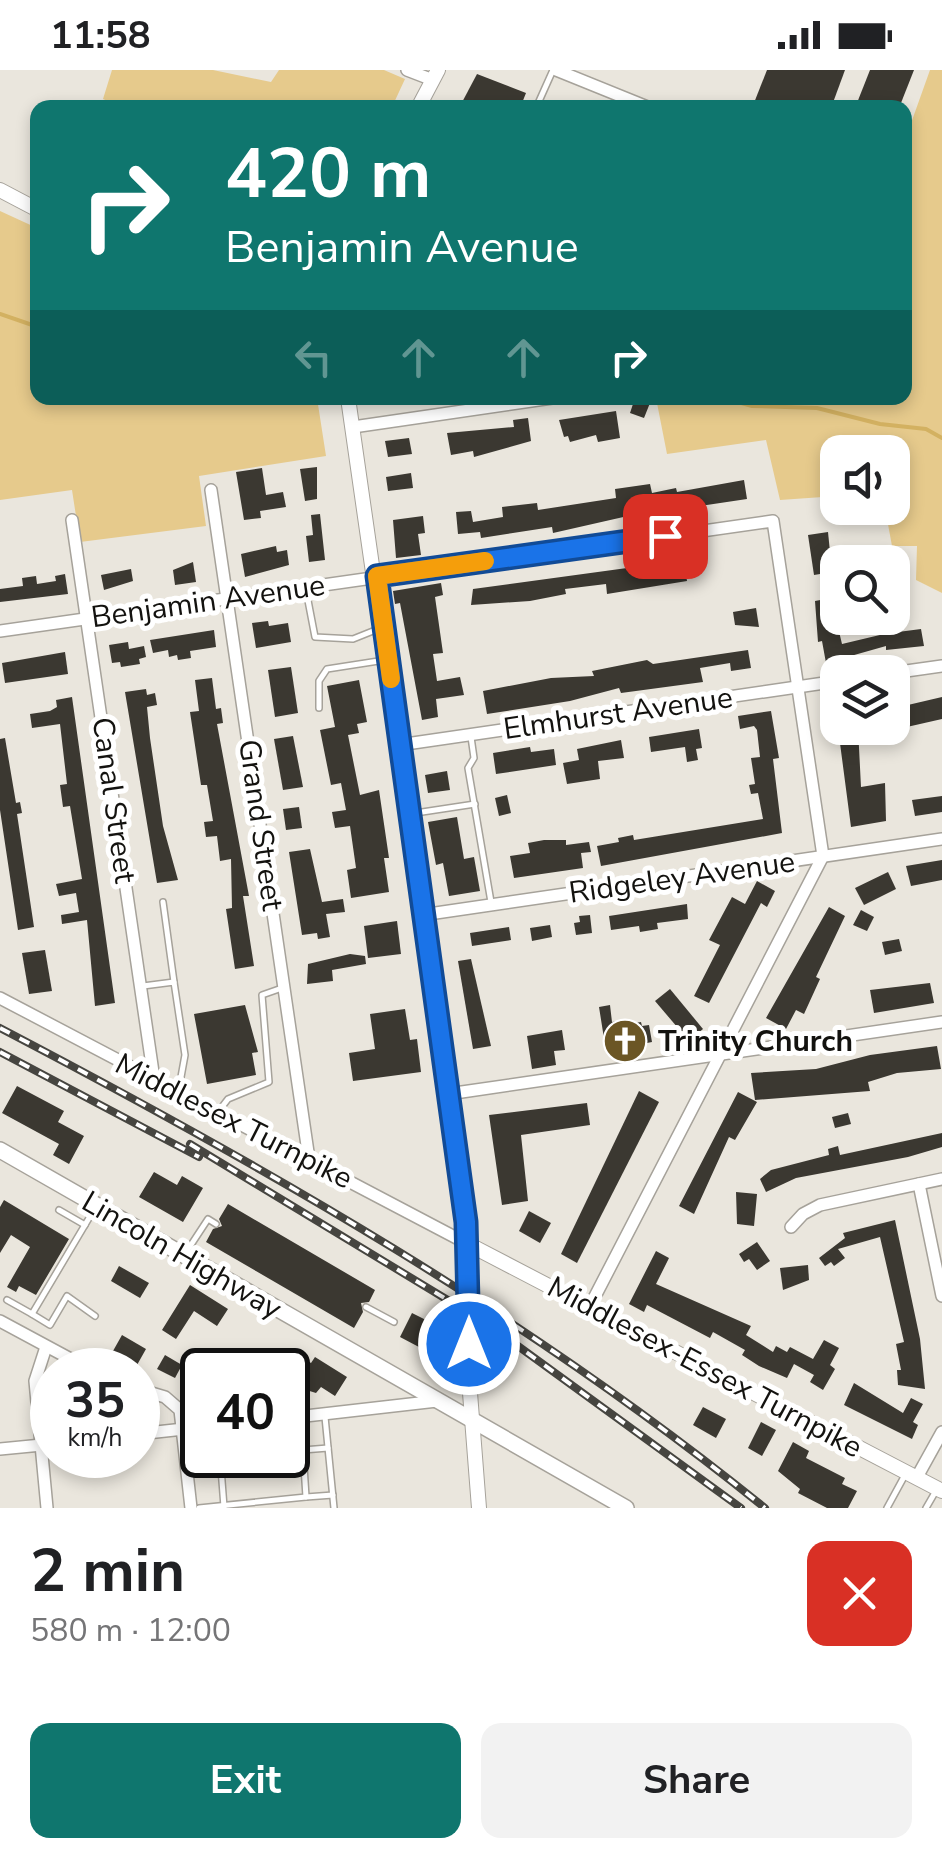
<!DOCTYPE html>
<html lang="en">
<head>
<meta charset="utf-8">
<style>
	body { margin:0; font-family:"Nunito Sans",sans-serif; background:#f2f2f2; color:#202124; height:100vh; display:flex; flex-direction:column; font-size:38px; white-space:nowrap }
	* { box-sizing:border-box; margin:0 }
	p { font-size:32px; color:#757577 }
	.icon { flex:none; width:55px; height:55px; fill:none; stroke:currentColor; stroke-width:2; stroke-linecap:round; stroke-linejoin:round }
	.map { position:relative; height:1438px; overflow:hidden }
	.details { display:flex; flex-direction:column; background:#fff; flex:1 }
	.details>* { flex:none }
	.hud { position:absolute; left:30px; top:30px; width:882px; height:305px; border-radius:20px; box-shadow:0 5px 15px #0003; background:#0f766e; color:#fff; overflow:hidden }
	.fabs { position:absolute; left:820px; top:365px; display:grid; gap:20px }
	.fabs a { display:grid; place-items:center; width:90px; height:90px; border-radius:20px; background:#fff; box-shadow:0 5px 15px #0003; font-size:50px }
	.speed { position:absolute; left:30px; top:1278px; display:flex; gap:20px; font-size:50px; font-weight:700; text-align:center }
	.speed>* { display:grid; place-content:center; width:130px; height:130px; border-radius:50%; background:#fff; box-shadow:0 5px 15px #0003; line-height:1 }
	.speed small { font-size:25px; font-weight:400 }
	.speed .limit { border:5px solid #111; border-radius:15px; background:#fff; color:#111 }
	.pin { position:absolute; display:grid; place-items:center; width:85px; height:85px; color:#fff; margin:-42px; border-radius:20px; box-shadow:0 5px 15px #0006 }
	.me { position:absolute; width:110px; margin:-55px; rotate:0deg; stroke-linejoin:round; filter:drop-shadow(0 0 8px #0008) }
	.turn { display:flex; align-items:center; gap:35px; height:210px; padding:0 30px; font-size:45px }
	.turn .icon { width:130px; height:130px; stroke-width:2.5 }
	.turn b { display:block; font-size:70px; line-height:85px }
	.lanes { display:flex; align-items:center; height:95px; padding:0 30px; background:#0003; justify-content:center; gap:50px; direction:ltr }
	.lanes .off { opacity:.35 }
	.round { display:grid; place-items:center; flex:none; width:105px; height:105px; border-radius:20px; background:#f2f2f2 }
	.headline { display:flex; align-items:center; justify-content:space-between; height:170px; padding:0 30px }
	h1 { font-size:60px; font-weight:700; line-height:75px }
	.primary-button { display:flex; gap:20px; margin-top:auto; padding:20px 30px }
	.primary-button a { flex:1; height:115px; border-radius:20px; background:#0f766e; color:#fff; font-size:40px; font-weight:700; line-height:115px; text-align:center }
	.primary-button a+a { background:#f2f2f2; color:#202124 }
	.status { display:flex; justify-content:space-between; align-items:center; height:70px; padding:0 50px; background:#fff; direction:ltr }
	.status svg { height:28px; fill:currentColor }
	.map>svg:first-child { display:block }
</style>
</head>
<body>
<div class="status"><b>11:58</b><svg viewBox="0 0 49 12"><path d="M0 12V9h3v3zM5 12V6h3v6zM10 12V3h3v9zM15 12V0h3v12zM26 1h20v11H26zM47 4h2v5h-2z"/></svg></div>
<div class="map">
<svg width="942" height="1438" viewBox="0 0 942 1438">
	<rect width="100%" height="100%" fill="#eae6dd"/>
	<g fill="#e6ca8c">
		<polygon points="112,0 213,0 271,12 279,0 384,0 405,9 392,37 123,38 103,29"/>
		<polygon points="930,0 942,0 942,523 916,510 917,476 892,476 885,438 892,438 892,382 838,382 837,426 780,430 766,370 667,384 656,328 905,328 905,70"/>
		<polygon points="0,141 37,158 38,328 317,328 326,386 199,406 206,456 80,472 72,420 0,430"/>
	</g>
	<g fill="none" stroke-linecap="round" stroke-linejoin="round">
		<g stroke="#d3b161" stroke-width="4">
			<polyline points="0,244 38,257"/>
			<polyline points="724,328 752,336 817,338 880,354 926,359 942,368"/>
		</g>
	</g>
	<g fill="#3b3831">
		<polygon points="767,0 845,0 831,38 752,38"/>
		<polygon points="870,0 914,0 899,38 855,38"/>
		<polygon points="477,4 526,23 520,38 459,38"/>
		<polygon points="635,328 650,333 644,348 630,343"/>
		<polygon points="616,341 620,368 598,372 596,365 570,372 568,366 564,367 559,350"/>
		<polygon points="528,348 531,371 474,387 473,381 451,385 447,363 514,357 513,350"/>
		<polygon points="409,368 412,384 388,387 385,371"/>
		<polygon points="317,397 317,429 305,431 300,399"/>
		<polygon points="262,398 266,425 283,422 286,437 260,441 261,448 244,450 236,402"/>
		<polygon points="411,403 413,418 388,421 386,407"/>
		<polygon points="744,410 747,429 680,439 681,443 665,446 663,438 553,463 552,457 481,468 480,462 458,464 456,442 471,441 473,452 503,447 502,437 537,433 538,440 616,428 615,419 650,414 652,423 676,418 677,422"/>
		<polygon points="320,444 325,490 309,492 306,466 313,465 311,445"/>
		<polygon points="423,446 425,463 418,464 421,485 396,488 393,450"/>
		<polygon points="828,462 832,502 814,505 808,465"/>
		<polygon points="276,476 277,482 287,480 289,495 245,507 241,484"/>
		<polygon points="683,485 687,511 607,524 606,514 565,519 566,524 530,531 471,535 473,519 649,495 648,489"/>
		<polygon points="193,492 196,512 175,515 173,500"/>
		<polygon points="131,499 133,511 104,520 101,505"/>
		<polygon points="65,504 68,524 0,532 0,519 23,516 22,508 36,506 37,514 56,511 55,506"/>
		<polygon points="441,513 443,525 435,527 443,583 433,584 437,611 460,607 464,625 436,629 438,647 422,650 400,533 395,534 393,521"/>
		<polygon points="831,528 842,574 884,564 883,556 897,554 898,562 921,559 924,576 886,580 886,576 826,593 822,571 818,572 815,531"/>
		<polygon points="756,538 759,557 735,555 733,542"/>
		<polygon points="268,551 269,556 288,553 291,572 256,578 252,553"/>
		<polygon points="214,560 216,577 190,581 191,588 178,590 177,585 169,587 168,580 153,583 150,570"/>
		<polygon points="128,572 129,579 144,576 146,587 139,589 140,594 121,597 120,592 112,593 109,575"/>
		<polygon points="748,580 751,598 731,601 730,593 700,598 703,612 621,623 619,618 570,631 487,644 483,621 551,608 594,606 592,601 647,590 653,594"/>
		<polygon points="65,582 68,604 5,613 2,593"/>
		<polygon points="291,597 298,643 275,647 268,600"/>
		<polygon points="212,608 216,639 221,638 223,653 217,654 249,826 243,826 254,896 235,899 226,839 232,838 231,789 220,791 217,766 206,767 204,752 213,751 207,715 201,715 190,642 199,641 195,610"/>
		<polygon points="359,610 367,652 357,654 359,663 348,665 360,725 379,720 389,788 384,788 389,822 351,828 347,800 356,798 350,756 335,758 332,742 346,740 341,713 331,715 320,660 335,657 327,616"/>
		<polygon points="146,619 147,625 155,623 157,635 147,637 150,668 163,756 178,810 157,813 125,622"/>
		<polygon points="72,627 115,933 95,936 87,850 62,854 61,845 79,842 76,823 59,826 56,814 82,809 70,736 63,737 60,715 67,714 60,654 32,658 30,644 50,641 57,637 56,630"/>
		<polygon points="942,627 942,649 898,659 895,638"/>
		<polygon points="771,641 779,688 773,689 782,763 601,796 597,776 619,772 618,768 633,765 634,770 763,749 758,723 751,724 749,715 755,714 751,688 760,687 757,660 754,656 740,659 738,646"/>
		<polygon points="838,658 858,658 861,717 885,713 886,751 851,757"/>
		<polygon points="699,659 702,678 696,679 698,690 687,692 685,677 651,682 649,667"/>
		<polygon points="293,666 303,717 283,720 274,669"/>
		<polygon points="5,668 16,733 20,732 22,743 17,744 34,857 18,860 0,740 0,669"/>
		<polygon points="621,670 624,688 598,691 600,709 567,714 563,693 579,690 577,679"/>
		<polygon points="530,677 531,682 554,679 556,695 496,704 493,683"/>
		<polygon points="447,701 450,720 428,723 425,705"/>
		<polygon points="507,725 511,743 499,746 495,728"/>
		<polygon points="942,726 942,742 915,746 912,730"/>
		<polygon points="299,737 302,758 286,760 283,739"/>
		<polygon points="457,747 464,789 474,787 480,821 449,826 443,793 436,795 428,752"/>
		<polygon points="544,770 566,770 566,775 589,772 591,782 581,783 583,798 514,808 510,786 530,783 528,773"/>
		<polygon points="310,779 322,832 343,829 345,842 326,844 330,867 318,869 317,863 302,865 289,782"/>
		<polygon points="942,790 942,810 911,816 906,796"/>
		<polygon points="888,802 896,819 864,835 855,818"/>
		<polygon points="757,811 775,821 767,837 761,833 709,933 694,926 720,875 709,870 732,827 745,834"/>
		<polygon points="687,834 688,849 657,853 658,859 640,862 639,856 611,860 609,846"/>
		<polygon points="829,837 845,846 816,907 820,909 804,944 796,940 786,959 766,948"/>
		<polygon points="861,840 874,847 867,861 853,855"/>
		<polygon points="590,845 592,863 576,865 574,853 580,852 579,846"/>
		<polygon points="397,851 401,884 368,888 364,856"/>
		<polygon points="550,855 552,867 532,871 530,858"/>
		<polygon points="509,857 511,870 472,876 470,863"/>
		<polygon points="899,869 902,881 885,885 882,872"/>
		<polygon points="45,880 52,921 29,924 22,883"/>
		<polygon points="350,884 365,886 366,894 332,900 333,911 307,914 308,894"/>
		<polygon points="471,889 491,976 473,979 458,891"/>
		<polygon points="930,913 934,933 874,943 870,920"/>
		<polygon points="670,919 703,959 689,971 655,931"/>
		<polygon points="245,935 258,982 252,983 256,1005 207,1014 194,944"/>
		<polygon points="610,935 612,952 618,951 618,956 641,952 642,956 649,955 652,972 606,981 599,937"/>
		<polygon points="405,939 410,970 417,969 421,1002 353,1011 349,983 375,979 370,944"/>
		<polygon points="562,960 565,980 554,981 556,995 532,999 527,966"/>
		<polygon points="937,976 941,999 897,1003 868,1012 870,1021 755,1030 751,1003 816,999 870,985"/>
		<polygon points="17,1016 64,1041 58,1052 84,1066 69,1094 53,1085 59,1074 2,1043"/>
		<polygon points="639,1021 659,1032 577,1193 561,1184"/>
		<polygon points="738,1022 757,1032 735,1070 729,1067 694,1144 679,1136"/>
		<polygon points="587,1033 590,1055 521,1065 528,1131 502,1135 489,1045"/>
		<polygon points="848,1043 851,1054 835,1058 832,1047"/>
		<polygon points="942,1063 942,1077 908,1087 796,1108 766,1122 760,1109 771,1100 829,1085 828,1079 838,1076 840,1085"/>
		<polygon points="154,1102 177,1115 182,1106 203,1118 183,1152 139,1127"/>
		<polygon points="736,1122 757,1124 754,1156 737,1154"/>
		<polygon points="4,1130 69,1169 36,1225 19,1216 16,1222 7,1217 30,1177 11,1165 0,1183 0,1137"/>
		<polygon points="228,1134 375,1220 369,1232 361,1233 363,1242 354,1258 206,1172 213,1159 222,1156 219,1149"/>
		<polygon points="529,1141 551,1153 540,1173 519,1161"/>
		<polygon points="895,1150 920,1269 925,1319 898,1315 897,1300 901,1300 896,1274 904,1272 880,1167 838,1179 845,1188 834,1196 831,1192 825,1196 819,1188 845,1168 843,1163"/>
		<polygon points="757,1172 770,1191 757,1200 749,1189 744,1192 739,1184"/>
		<polygon points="656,1181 669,1188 656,1214 751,1256 746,1265 773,1282 776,1276 787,1282 790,1277 813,1289 824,1270 839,1278 830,1295 835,1299 823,1320 810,1312 814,1305 794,1294 787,1308 759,1296 742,1285 745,1280 713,1262 710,1268 647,1235 644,1242 629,1234"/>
		<polygon points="808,1195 809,1210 783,1220 780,1198"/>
		<polygon points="119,1196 149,1213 140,1228 111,1211"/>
		<polygon points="190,1215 228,1239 217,1256 194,1241 176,1269 162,1260"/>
		<polygon points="412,1243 438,1256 434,1262 445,1267 436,1286 400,1267"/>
		<polygon points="122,1265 146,1279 137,1295 113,1281"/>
		<polygon points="292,1281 311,1293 315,1287 347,1307 335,1326 321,1317 316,1323 300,1318 296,1324 288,1319 288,1300 280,1300"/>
		<polygon points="165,1285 182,1295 175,1308 157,1299"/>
		<polygon points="854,1313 903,1343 911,1328 923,1334 913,1352 918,1355 912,1369 844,1335"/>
		<polygon points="703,1337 726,1349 716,1368 693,1355"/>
		<polygon points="761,1352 776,1360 762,1386 748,1378"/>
		<polygon points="793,1372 809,1381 806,1388 845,1408 842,1414 857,1421 848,1438 827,1438 798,1423 800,1419 778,1401"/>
	</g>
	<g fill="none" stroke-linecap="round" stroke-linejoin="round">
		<g stroke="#a6a29a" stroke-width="8">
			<g id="service">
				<polyline points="536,38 553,0"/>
				<polyline points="306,520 315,567 353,569 378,559"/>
				<polyline points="319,638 319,611 327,599 385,590"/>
				<polyline points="471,667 474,688 468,698 491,832"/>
				<polyline points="409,744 475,734"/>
				<polyline points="163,832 174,912"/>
				<polyline points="143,916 174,912 185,985 179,1018"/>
				<polyline points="218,1042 228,1029 269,1012 262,925 282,918"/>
				<polyline points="59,1140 85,1155"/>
				<polyline points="185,1184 208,1149 216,1154"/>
				<polyline points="7,1230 32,1244 95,1138"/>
				<polyline points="366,1237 394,1252"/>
				<polyline points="32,1244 50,1255 67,1226 95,1246"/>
				<polyline points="325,1347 334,1438"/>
				<polyline points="220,1385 224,1437"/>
				<polyline points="306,1427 333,1425"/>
				<polyline points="199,1438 306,1427 303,1380 328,1378"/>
				<polyline points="887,1438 905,1405"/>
				<polyline points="926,1438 937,1419"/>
			</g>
		</g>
		<g stroke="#a6a29a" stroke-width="14">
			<g id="minor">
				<polyline points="407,0 433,10"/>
				<polyline points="556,0 650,38"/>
				<polyline points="353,357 552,328"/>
				<polyline points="211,420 309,1089"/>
				<polyline points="72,450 154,1009"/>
				<polyline points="0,561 773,451 823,786 590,1236"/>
				<polyline points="892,603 942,596"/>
				<polyline points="399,675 838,611"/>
				<polyline points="422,845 942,769"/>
				<polyline points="0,928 468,1174"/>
				<polyline points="448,1024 942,952"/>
				<polyline points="919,1114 942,1226"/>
				<polyline points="791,1157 803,1144 820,1135 942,1109"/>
				<polyline points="0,1251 91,1300"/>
				<polyline points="46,1277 35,1311 47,1438"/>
				<polyline points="138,1319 165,1327 180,1340 191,1438"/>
				<polyline points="288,1348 437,1331"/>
				<polyline points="138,1364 202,1357"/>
				<polyline points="0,1379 52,1374"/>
				<polyline points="917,1407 942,1362"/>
			</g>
		</g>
		<g stroke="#a6a29a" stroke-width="16">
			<g id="tertiary">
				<polyline points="418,38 438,0"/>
				<polyline points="0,120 38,140"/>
				<polyline points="348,328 466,1152 469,1310 479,1438"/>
				<polyline points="468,1174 942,1421"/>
			</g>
		</g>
		<g stroke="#a6a29a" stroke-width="18">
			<polyline id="secondary" points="0,1080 626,1438"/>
		</g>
		<use href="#service" stroke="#fff" stroke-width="5"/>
		<use href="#minor" stroke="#fff" stroke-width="11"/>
		<use href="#tertiary" stroke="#fff" stroke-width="14"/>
		<use href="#secondary" stroke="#fff" stroke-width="15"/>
		<g stroke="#464540" stroke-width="8">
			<g id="rail">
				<path d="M0,958C268,1098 529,1247 765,1438"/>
				<polyline points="0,982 199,1087"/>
				<polyline points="190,1074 489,1255 741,1438"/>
			</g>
		</g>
		<use href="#rail" stroke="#fff" stroke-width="4" stroke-dasharray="11" stroke-linecap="butt"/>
	</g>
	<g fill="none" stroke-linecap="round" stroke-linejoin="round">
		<g stroke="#114b97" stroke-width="25">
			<polyline id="route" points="469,1274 466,1152 377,506 665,466"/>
		</g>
		<use href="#route" stroke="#1a73e8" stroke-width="18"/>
		<polyline stroke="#f59e0b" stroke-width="18" points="391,609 377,506 485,491"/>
	</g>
	<defs>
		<g id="church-disc" transform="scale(2.25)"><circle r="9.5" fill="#6b5625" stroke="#fff"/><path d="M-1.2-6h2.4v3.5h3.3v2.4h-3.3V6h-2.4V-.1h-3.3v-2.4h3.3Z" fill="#fff"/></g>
	</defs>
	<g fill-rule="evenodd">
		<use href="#church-disc" x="625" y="971"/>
	</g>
	<g text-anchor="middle" stroke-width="10" stroke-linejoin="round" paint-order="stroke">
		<g font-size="30" fill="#13120f" stroke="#fff">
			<text transform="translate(208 531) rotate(-8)" y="10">Benjamin Avenue</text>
			<text transform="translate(618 643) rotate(-8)" y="10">Elmhurst Avenue</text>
			<text transform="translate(114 730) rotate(82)" y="10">Canal Street</text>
			<text transform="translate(261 755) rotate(82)" y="10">Grand Street</text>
			<text transform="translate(682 807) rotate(-8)" y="10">Ridgeley Avenue</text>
			<text transform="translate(234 1051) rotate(27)" y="10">Middlesex Turnpike</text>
			<text transform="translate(182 1185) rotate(30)" y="10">Lincoln Highway</text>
			<text transform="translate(705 1297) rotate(28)" y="10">Middlesex-Essex Turnpike</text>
		</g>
		<g font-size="30" font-weight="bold" fill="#13120f" stroke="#fff" text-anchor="start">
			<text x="658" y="981">Trinity Church</text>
		</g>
	</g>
</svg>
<div class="fabs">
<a><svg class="icon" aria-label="sound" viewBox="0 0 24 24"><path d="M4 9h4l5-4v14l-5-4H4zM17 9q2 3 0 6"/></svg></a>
<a><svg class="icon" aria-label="search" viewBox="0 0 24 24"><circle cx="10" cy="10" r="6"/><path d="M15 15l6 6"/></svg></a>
<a><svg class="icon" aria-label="layers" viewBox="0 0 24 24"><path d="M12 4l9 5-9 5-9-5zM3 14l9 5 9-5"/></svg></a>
</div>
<div class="speed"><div>35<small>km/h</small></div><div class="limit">40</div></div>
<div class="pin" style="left:665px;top:466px;background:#d93025"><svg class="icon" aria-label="arrive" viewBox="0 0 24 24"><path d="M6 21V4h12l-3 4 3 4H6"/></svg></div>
<svg class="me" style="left:469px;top:1274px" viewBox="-20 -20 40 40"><circle r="17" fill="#1a73e8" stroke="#fff" stroke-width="3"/><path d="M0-11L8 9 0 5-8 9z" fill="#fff"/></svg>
<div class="hud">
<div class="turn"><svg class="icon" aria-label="right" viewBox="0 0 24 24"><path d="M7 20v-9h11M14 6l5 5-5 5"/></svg><div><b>420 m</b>Benjamin Avenue</div></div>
<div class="lanes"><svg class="icon off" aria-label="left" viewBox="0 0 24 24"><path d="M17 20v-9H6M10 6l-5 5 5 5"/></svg><svg class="icon off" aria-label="ahead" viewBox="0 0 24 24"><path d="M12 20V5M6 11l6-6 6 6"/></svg><svg class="icon off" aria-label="ahead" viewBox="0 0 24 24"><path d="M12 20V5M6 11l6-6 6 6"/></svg><svg class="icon" aria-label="right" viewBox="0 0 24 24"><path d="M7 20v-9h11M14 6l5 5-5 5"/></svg></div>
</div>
</div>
<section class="details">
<div class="headline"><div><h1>2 min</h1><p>580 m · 12:00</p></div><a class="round" style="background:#d93025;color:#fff"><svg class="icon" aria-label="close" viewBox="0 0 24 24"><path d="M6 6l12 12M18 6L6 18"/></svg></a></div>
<div class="primary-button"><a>Exit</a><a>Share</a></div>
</section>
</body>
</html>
